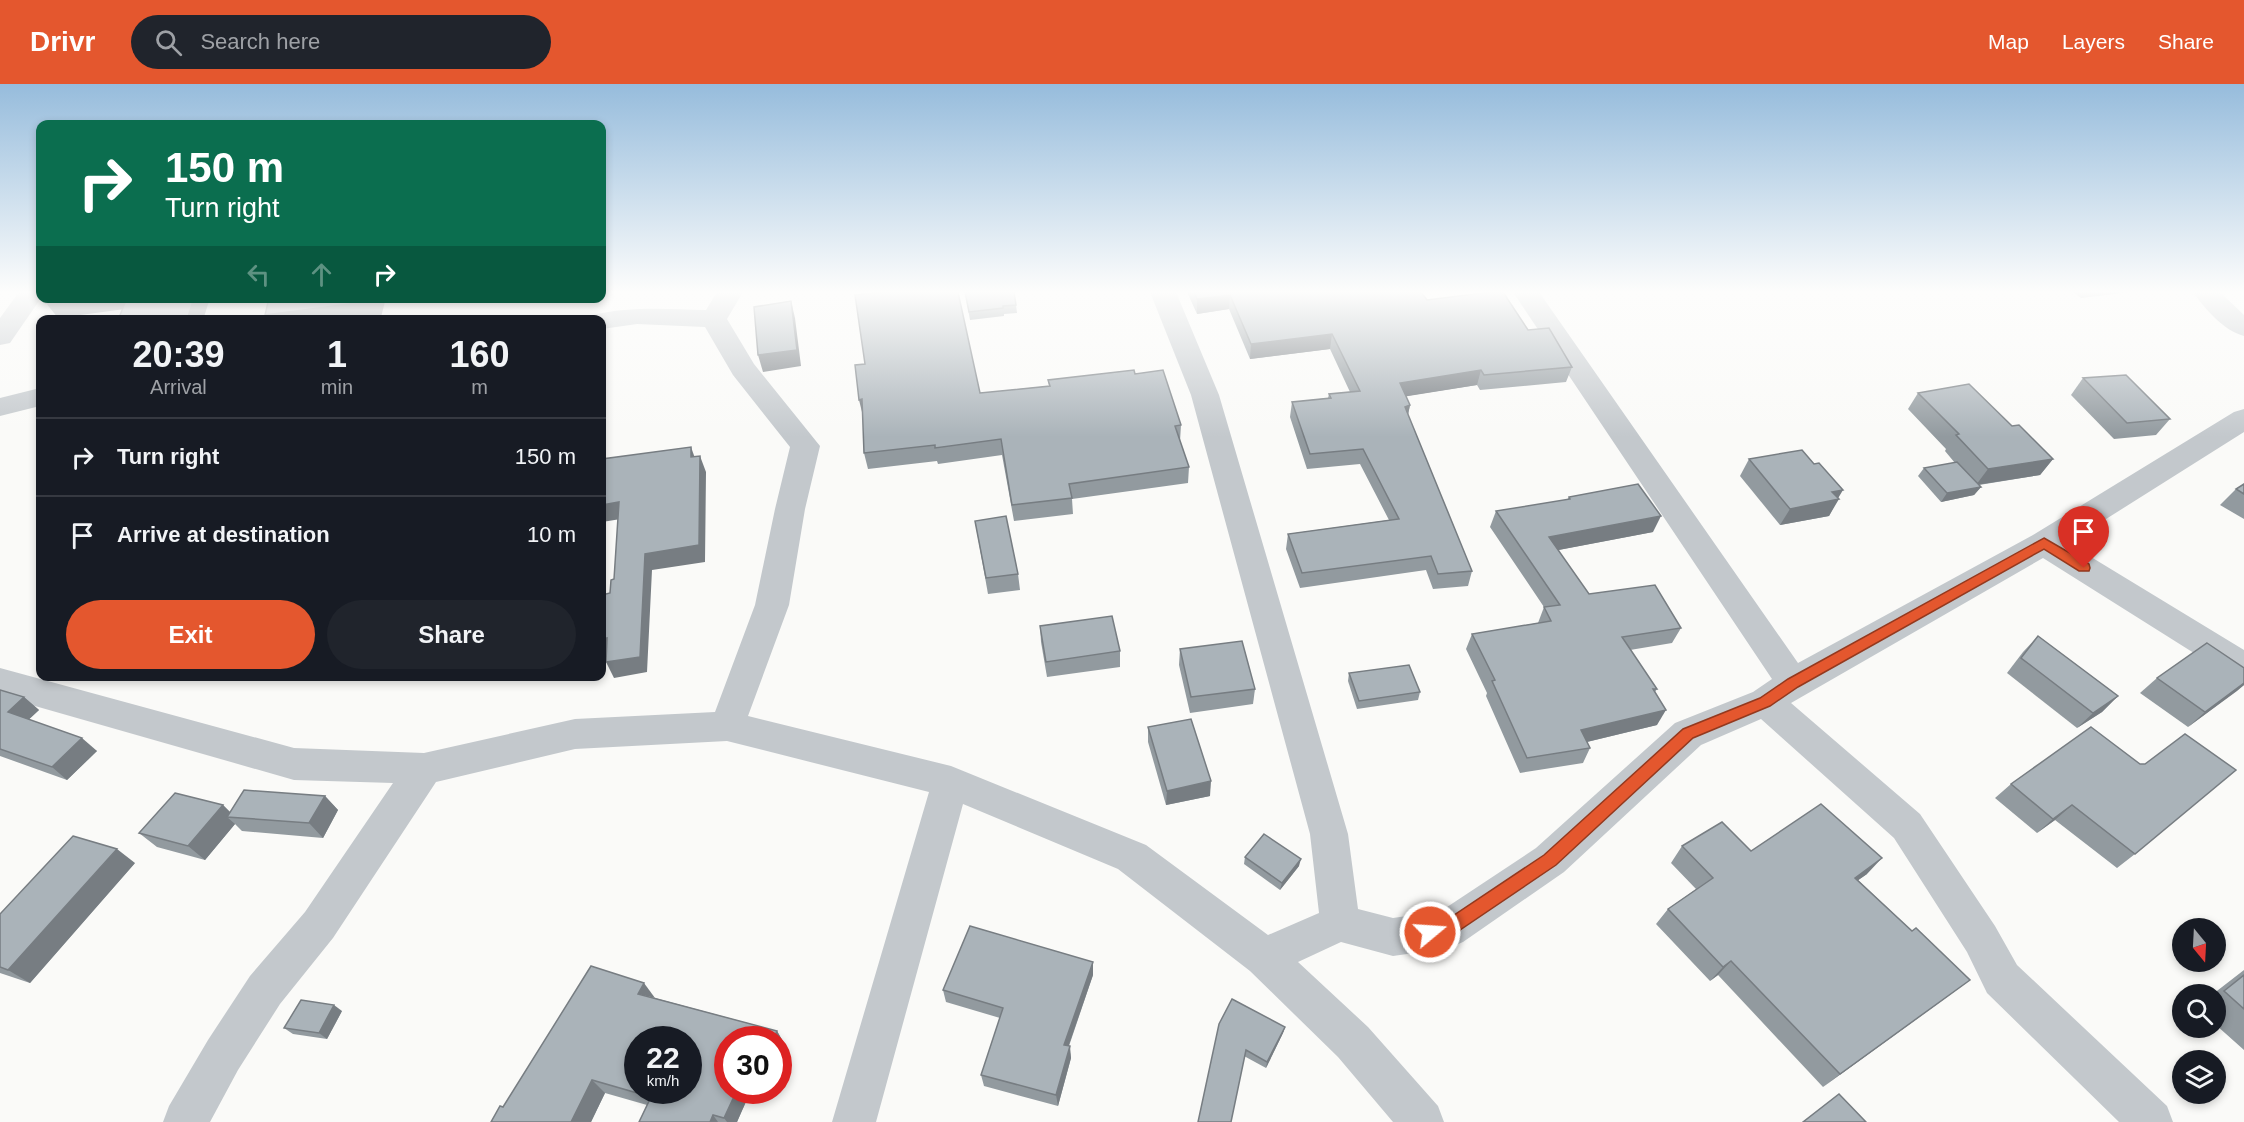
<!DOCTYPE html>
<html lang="en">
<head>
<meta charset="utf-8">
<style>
	body { margin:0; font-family:Helvetica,sans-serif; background:#20242c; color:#f1f3f6; height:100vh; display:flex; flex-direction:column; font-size:22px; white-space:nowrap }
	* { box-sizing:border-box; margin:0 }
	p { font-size:20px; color:#9ea1a6 }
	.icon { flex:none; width:33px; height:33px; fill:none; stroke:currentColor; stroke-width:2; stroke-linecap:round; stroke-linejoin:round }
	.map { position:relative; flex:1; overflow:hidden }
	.side { position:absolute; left:36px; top:231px; width:570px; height:366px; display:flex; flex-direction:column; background:#171b24; border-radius:12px; box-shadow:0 3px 9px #0003 }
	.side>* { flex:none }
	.top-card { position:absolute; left:36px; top:36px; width:570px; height:183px; border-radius:12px; box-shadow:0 3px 9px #0003; background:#0b6e4f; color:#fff; overflow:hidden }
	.needle { width:39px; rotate:162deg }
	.tools { position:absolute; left:2172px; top:834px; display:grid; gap:12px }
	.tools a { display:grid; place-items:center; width:54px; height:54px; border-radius:50%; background:#171b24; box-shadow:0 3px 9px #0003; font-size:30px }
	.speed { position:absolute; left:624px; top:942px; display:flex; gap:12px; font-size:30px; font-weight:700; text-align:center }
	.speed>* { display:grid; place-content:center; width:78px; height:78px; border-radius:50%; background:#171b24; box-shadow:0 3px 9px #0003; line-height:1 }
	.speed small { font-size:15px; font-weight:400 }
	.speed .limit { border:9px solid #d22; background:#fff; color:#111 }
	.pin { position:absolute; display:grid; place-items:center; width:51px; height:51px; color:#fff; margin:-62px -26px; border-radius:50% 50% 50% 0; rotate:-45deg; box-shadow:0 0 6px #0007 }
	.pin .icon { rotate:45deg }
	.me { position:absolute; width:66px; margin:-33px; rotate:72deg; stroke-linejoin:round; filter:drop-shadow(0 0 4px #0008) }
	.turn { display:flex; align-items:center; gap:21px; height:126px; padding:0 30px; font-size:27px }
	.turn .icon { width:78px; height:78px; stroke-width:2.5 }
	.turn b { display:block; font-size:42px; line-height:51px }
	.lanes { display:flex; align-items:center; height:57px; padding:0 30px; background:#0003; justify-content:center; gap:30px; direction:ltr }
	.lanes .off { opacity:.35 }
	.eta { display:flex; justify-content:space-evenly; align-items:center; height:102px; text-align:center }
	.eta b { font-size:36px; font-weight:700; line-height:42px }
	.action { display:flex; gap:12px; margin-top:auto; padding:12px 30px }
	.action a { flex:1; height:69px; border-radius:36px; background:#e4572e; color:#fff; font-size:24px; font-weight:700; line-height:69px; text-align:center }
	.action a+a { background:#20242c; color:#f1f3f6 }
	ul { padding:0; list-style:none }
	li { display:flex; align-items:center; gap:18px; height:78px; padding:0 30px; border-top:2px solid #363941 }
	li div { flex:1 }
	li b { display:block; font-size:22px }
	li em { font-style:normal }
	header { display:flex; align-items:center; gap:36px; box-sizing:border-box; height:84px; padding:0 30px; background:#e4572e; color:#fff }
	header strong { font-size:28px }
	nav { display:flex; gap:33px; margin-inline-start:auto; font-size:21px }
	.search { width:420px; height:54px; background:#20242c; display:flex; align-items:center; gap:15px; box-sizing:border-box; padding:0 21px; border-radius:33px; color:#9ea1a6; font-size:22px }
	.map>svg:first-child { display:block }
</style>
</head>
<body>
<header>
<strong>Drivr</strong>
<div class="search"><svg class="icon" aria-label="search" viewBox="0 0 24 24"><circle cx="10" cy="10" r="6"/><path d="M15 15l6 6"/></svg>Search here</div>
<nav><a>Map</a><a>Layers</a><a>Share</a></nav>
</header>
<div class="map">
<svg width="2244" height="1038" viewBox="0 0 2244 1038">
	<rect width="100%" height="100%" fill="#fafaf8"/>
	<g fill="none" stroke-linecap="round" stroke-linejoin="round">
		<g fill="#c3c8cc" fill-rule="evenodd">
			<polygon points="19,208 40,208 41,214 10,259 0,261 0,234"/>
			<path d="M717,208H743L727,235L754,280L820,362L805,425L789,521L748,632L951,682L1146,761L1268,851L1319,829L1310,750L1191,311L1150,208H1176L1219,311L1348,750L1358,825L1393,834L1441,827L1536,764L1675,639L1753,608L1772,595L1513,208H1539L1798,579L2033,451L2234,328L2244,325V348L2068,459L2244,566V597L2232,593L2043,474L1791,619L1920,730L1995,842L2017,881L2167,1022L2173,1038H2119L1987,909L1967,868L1894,754L1761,635L1701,661L1564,788L1463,858L1449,864L1393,872L1341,858L1298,878L1368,943L1438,1022L1444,1038H1393L1338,973L1250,887L1118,785L963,720L876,1038H832L929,708L727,657L575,665L436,698L333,854L280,920L238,986L210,1038H163L169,1022L208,956L250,892L305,828L393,699L294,696L0,612V584L294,664L424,669L575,635L715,628L755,521L775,425L790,363L733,291L705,243L637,240L602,245V236H590L593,231C630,222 668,225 706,226Z"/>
			<path d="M2193,208H2220L2244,231V252C2224,247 2205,225 2193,208Z"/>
			<polygon points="40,304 40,322 0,332 0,314"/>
		</g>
	</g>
	<g fill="#929a9f">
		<polygon points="965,208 1016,221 1017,229 1004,230 1004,232 970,236"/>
		<polygon points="1187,208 1421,208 1427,216 1528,246 1572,283 1566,298 1480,306 1477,301 1406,312 1410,321 1408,331 1472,487 1468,502 1433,505 1426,486 1300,504 1286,465 1288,450 1389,436 1360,380 1307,385 1290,333 1292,318 1328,314 1329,310 1350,308 1330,265 1250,275 1229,225 1197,230"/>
		<polygon points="2073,208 2131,208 2081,214"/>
		<polygon points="1135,290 1181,341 1180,357 1189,383 1188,399 1072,415 1073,430 1014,437 1002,371 938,380 937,377 868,385 864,369 980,309 1049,302 1048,296"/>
		<polygon points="2083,294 2170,335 2156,351 2114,355 2071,311"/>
		<polygon points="1918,309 2012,342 2053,375 2040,391 1979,401 1981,403 1974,411 1941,418 1918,392 1924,384 1955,379 1945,367 1946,365 1908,325"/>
		<polygon points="1749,375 1838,414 1829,432 1780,441 1740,392"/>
		<polygon points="2244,400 2244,435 2220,421 2236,405"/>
		<polygon points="1569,413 1653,448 1558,466 1589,510 1681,544 1672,559 1630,566 1657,605 1655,608 1657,641 1587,658 1590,664 1583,679 1520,689 1486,612 1487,609 1466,565 1472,550 1538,539 1544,523 1490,443 1496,427 1567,416"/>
		<polygon points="975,437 1018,490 1020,506 988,510"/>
		<polygon points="1040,542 1120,567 1120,583 1047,593 1041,558"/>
		<polygon points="2038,552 2118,612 2102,628 2077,644 2007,589 2023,568"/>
		<polygon points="1180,565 1255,605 1253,620 1190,629 1179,581"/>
		<polygon points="2244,584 2244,601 2188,643 2140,609 2157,594"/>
		<polygon points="1349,589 1420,608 1418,616 1357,625 1348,597"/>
		<polygon points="0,606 24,613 39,626 29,635 97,667 67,696 0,672"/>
		<polygon points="1148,643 1210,712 1166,721 1148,658"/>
		<polygon points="2140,680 2135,770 2117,784 2055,736 2037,749 1995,714 2011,700"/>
		<polygon points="325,712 338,726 323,754 242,747 235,740 205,776 157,763 139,749 223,721 230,728"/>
		<polygon points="1682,762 1751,767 1867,790 1858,796 1912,847 1970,896 1823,1003 1718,891 1710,897 1656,840 1668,825 1696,805 1671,779"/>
		<polygon points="1245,773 1299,782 1280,806 1244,780"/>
		<polygon points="135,779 30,899 0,889 0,830"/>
		<polygon points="2244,886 2244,966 2216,941 2216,910 2213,910"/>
		<polygon points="1093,891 1069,962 1071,974 1058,1022 984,1002 981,991 1000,934 946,918 943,906"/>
		<polygon points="655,914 777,947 785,961 728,1006 764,1006 759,1017 748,1013 737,1038 639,1038 647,1021 605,1009 591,1038 491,1038 503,1023"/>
		<polygon points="342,927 327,955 293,950 284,944"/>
		<polygon points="1219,940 1285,943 1283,949 1266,984 1244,972"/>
	</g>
	<g fill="#777d82">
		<polygon points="1230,211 1229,225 1197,230 1197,215"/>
		<polygon points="79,214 134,214 140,223 58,234 46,219"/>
		<polygon points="194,214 210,214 203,236 187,236"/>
		<polygon points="373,214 386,214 381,233 365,236 267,236 265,231"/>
		<polygon points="791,217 795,234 801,282 763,288 758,271"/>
		<polygon points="1332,250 1330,265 1250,275 1251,260"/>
		<polygon points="1481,286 1477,301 1396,314 1400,299"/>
		<polygon points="862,315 863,332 859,316"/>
		<polygon points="1410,321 1407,335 1405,323"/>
		<polygon points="691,363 697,380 691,373"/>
		<polygon points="700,372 706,388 705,478 652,486 647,588 614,594 606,578 645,470"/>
		<polygon points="2053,375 2040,391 1976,401 1988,385"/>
		<polygon points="1981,403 1974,411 1941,418 1947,409"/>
		<polygon points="1843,406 1837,416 1839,415 1829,432 1780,441 1790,425 1832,408"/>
		<polygon points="619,418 627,434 602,438 602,421"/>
		<polygon points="1661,432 1653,448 1543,469 1549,453"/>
		<polygon points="607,554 616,570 602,572 602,555"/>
		<polygon points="2244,599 2244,601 2237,607 2188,643 2205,628"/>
		<polygon points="2118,612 2102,628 2077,644 2093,629"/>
		<polygon points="24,613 39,626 23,641 8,628"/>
		<polygon points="1666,626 1657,641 1574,661 1581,646"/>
		<polygon points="82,654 97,667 67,696 52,683"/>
		<polygon points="1211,697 1210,712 1166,721 1167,707"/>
		<polygon points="325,712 338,726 323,754 309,739"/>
		<polygon points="223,721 236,734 227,733 235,740 205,776 188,762"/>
		<polygon points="2072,721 2055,736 2037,749 2053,735"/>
		<polygon points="117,765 135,779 30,899 8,886"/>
		<polygon points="1882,774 1867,790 1840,809 1855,794"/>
		<polygon points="1301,775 1299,782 1280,806 1282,799"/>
		<polygon points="1731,877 1718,891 1710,897 1723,883"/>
		<polygon points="1093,878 1093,891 1065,972 1064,961"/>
		<polygon points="1970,896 1951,910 1823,1003 1840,990"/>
		<polygon points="644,899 655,914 638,910"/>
		<polygon points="334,921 342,927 327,955 319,949"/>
		<polygon points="1285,943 1283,949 1266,984 1267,978"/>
		<polygon points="777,947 785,961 778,974 778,956 773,956"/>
		<polygon points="1070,962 1071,974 1058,1022 1056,1011"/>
		<polygon points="592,996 605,1009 591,1038 571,1038"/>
		<polygon points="737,1006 744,1006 748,1013 737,1038 727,1038 724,1034"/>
		<polygon points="752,1006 764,1006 759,1017"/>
		<polygon points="713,1031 718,1038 710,1038"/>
	</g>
	<g fill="#aab3b9" stroke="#777d82" stroke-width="1.5" fill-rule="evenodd">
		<polygon points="883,208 958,208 980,309 1050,302 1048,296 1134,286 1135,290 1163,286 1181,341 1175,342 1189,383 1069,400 1072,414 1012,421 1001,355 935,364 935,361 864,369 862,315 859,316 855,281 865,280 855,211"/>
		<polygon points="965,208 1014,208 1016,221 1003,222 1003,224 969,228"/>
		<polygon points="1194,208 1421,208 1427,216 1491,208 1503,208 1528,246 1549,244 1572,283 1484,291 1481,286 1400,299 1410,321 1405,323 1472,487 1438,490 1431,472 1302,489 1288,450 1399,435 1363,365 1310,370 1292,318 1331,314 1329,310 1360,307 1332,250 1251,260 1230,211 1197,215"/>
		<polygon points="48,214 79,214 46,219"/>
		<polygon points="127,214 194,214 187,236 118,236"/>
		<polygon points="269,214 373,214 372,217 265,231"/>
		<polygon points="791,217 797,266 758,271 754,223"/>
		<polygon points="2126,291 2170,335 2127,339 2083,294"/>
		<polygon points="1969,300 2012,342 2019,341 2053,375 1988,385 1956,351 1959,350 1918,309"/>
		<polygon points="691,363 691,373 700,372 699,461 645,470 640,573 606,578 607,554 602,555 602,511 610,509 611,496 614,495 619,418 602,421 602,375"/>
		<polygon points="1802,366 1814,380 1819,379 1843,406 1832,408 1839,415 1790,425 1749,375"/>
		<polygon points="1957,378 1981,403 1947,409 1924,384"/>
		<polygon points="1638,400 1661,432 1549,453 1589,510 1655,501 1681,544 1622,553 1657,605 1653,605 1666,626 1581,646 1590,664 1527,674 1492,597 1495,596 1472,550 1551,537 1544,523 1560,521 1496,427 1570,415 1569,413"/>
		<polygon points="2244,400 2244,410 2236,405"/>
		<polygon points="1006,432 1018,490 986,494 975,437"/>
		<polygon points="1112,532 1120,567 1046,578 1040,542"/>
		<polygon points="2038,552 2118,612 2093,629 2021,574"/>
		<polygon points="1242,557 1255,605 1191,613 1180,565"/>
		<polygon points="2207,559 2244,584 2244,599 2205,628 2157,594"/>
		<polygon points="1409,581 1420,608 1359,617 1349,589"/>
		<polygon points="0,606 24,613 8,628 82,654 52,683 0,665"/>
		<polygon points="1191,635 1211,697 1167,707 1148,643"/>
		<polygon points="2091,643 2140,680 2145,680 2185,650 2236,686 2135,770 2072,721 2053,735 2011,700"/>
		<polygon points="244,706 325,712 309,739 227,733"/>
		<polygon points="175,709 223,721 188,762 139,749"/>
		<polygon points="1821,720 1882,774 1855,794 1912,847 1916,844 1970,896 1840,990 1731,877 1723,883 1668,825 1713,794 1682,762 1722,738 1751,767"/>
		<polygon points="1264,750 1301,775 1282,799 1245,773"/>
		<polygon points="73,752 117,765 8,886 0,883 0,830"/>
		<polygon points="970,842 1093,878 1064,961 1070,962 1056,1011 981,991 1003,924 943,906"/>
		<path d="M591,882L644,899L638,910L777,947L773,956H728V1006H737L724,1034L713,1031L710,1038H639L651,1013L592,996L571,1038H491L500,1022L503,1023ZM638,956H688V1006H638Z"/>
		<polygon points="2244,891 2244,925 2224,907"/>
		<polygon points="1232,915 1285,943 1267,978 1246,966 1231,1038 1198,1038 1219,940"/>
		<polygon points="301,916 334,921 319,949 284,944"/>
		<polygon points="1839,1010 1866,1038 1803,1038"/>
	</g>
	<linearGradient id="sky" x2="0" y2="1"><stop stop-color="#96bcdc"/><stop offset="0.59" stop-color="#fdfdfc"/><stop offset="1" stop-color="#fdfdfc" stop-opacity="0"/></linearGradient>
	<rect width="2244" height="353" fill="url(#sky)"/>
	<polygon fill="#e4572e" stroke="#94391e" stroke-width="1.5" points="2044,454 2089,480 2090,484 2089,487 2079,487 2044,465 1798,603 1770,622 1693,654 1556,781 1454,850 1430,855 1424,853 1422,848 1424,842 1445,837 1544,771 1683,645 1760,614 1788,595"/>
</svg>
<div class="tools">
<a><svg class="needle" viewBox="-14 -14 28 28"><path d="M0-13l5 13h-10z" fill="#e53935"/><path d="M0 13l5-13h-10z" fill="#9ea1a6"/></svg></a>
<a><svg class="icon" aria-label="search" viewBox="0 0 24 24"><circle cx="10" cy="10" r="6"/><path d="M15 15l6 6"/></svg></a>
<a><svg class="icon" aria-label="layers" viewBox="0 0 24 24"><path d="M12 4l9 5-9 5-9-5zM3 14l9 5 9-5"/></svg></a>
</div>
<div class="speed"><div>22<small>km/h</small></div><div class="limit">30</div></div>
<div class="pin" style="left:2084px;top:484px;background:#d93025"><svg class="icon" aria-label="arrive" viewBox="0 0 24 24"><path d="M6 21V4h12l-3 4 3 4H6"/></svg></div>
<svg class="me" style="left:1430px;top:848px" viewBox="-20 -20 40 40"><circle r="17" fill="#e4572e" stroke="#fff" stroke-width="3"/><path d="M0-11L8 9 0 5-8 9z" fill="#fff"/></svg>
<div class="top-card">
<div class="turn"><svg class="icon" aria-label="right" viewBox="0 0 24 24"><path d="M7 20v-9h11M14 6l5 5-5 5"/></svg><div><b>150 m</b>Turn right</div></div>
<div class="lanes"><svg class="icon off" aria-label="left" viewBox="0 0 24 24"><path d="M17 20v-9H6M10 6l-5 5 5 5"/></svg><svg class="icon off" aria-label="ahead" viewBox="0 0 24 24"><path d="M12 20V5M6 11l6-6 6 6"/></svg><svg class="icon" aria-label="right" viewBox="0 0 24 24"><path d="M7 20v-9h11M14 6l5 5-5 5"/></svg></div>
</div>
<section class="side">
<div class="eta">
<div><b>20:39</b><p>Arrival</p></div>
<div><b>1</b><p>min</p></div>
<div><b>160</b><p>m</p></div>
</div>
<ul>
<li><svg class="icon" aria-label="right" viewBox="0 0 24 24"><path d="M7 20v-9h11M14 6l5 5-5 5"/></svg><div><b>Turn right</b></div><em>150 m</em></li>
<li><svg class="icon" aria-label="arrive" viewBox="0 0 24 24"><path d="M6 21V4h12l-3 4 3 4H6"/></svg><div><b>Arrive at destination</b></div><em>10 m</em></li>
</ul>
<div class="action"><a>Exit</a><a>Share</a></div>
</section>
</div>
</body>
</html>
